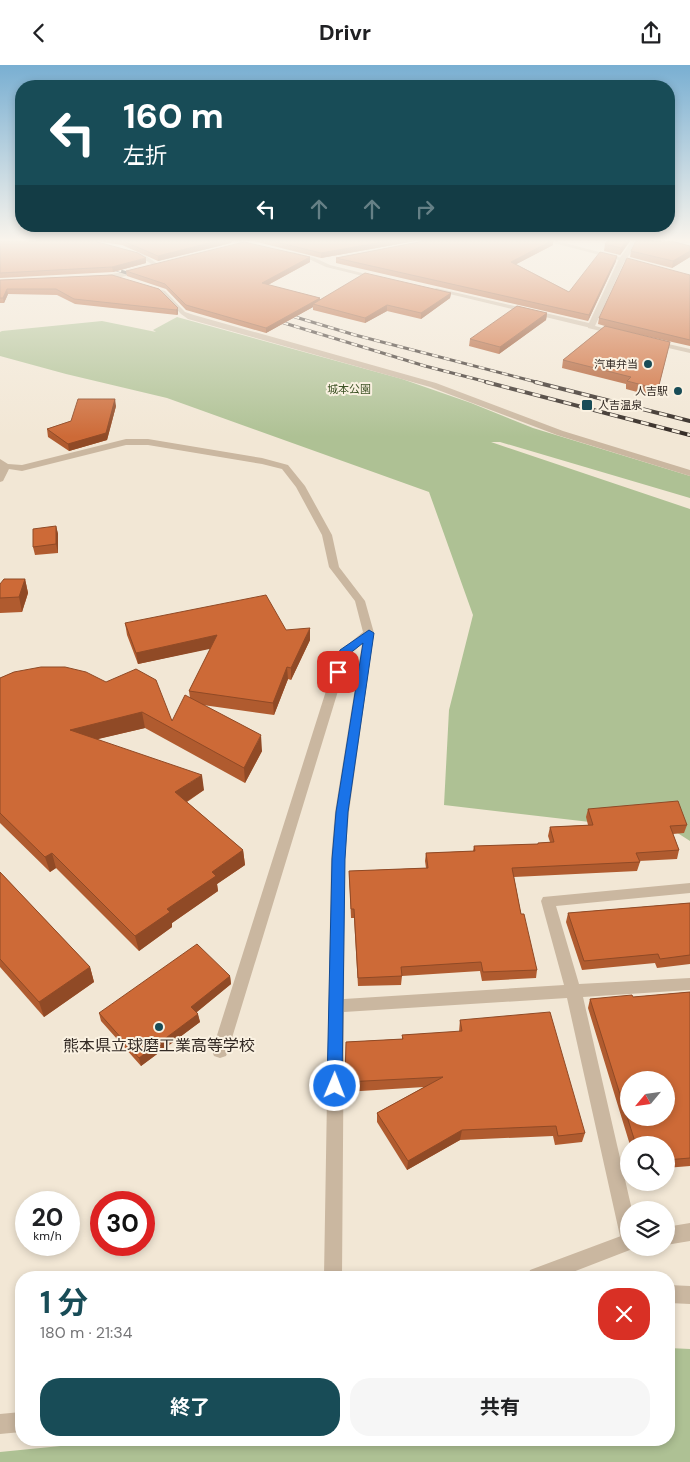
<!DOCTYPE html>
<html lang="ja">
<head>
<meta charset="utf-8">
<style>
	body { margin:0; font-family:"DM Sans","Noto Sans JP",sans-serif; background:#f6f6f6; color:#202124; height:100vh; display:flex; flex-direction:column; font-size:19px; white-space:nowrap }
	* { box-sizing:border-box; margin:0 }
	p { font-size:16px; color:#757577 }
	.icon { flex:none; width:28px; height:28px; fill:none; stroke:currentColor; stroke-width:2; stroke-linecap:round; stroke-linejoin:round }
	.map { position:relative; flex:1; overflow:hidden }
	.sheet { position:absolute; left:15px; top:1206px; width:660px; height:175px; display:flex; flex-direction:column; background:#fff; border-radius:20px; box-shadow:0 2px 8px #0003 }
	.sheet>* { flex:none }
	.hud { position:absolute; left:15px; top:15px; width:660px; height:152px; border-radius:20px; box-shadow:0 2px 8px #0003; background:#184c57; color:#fff; overflow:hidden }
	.needle { width:32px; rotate:241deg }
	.fabs { position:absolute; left:620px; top:1006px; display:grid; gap:10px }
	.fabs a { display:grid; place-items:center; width:55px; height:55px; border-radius:50%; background:#fff; box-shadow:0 2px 8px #0003; font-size:25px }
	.speed { position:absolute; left:15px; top:1126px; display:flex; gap:10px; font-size:25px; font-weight:700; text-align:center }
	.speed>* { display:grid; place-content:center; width:65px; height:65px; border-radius:50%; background:#fff; box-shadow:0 2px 8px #0003; line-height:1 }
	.speed small { font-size:12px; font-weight:400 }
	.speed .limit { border:8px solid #d22; background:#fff; color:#111 }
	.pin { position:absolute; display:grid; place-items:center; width:42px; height:42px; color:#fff; margin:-21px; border-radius:10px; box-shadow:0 2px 8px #0006 }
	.me { position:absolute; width:55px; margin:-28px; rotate:1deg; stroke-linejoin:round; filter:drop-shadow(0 0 4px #0008) }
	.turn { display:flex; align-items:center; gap:18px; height:105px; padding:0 25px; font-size:22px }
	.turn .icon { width:65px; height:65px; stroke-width:2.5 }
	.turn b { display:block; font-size:35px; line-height:42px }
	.lanes { display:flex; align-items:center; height:48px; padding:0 25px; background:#0003; justify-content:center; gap:25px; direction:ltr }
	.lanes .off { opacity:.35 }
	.round { display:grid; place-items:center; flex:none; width:52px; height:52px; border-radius:20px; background:#f6f6f6 }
	.summary { display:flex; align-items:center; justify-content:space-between; height:85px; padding:0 25px }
	h1 { font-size:30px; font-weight:700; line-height:38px; color:#184c57 }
	.button { display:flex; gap:10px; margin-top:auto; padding:10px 25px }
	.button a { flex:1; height:58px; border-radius:20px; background:#184c57; color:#fff; font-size:20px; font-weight:700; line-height:58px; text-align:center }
	.button a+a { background:#f6f6f6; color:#202124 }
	header { display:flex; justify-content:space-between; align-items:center; height:65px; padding:0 25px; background:#fff; font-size:22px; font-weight:700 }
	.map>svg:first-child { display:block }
</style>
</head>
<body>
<header><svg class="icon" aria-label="back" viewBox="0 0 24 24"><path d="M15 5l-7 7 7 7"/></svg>Drivr<svg class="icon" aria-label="share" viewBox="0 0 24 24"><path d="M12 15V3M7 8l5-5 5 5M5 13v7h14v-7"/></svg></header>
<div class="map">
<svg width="690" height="1397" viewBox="0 0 690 1397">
	<rect width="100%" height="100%" fill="#f2e7d5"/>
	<g fill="#aec194">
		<polygon points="177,252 402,314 471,338 533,363 690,411 690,433 500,377 491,377 690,444 690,776 676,767 444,740 449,645 473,550 429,427 167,333 66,309 0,291 0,267 2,266 102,256 156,267 153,265"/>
		<polygon points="669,1283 690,1284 690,1397 0,1397 0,1387 121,1375 669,1375"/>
	</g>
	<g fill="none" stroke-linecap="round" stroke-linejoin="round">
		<g fill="#cab7a0" fill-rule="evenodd">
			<polygon points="232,176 243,176 260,181 257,183"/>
			<polygon points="632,176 638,176 631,188 625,195 595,261 591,263 433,225 436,223 589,258 619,194"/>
			<polygon points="125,184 143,189 161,201 156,202 139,191 123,187 123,185"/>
			<polygon points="293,187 315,193 330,200 382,213 379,215 326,202 311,195 291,190 290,189"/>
			<path d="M143,203L146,205L145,206C134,209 105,218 96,212Z"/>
			<polygon points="146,220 165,226 185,247 194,250 436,318 563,366 690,405 690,411 557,370 430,322 188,254 181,249 161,228 144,223 144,221"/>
			<polygon points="126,374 148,374 262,393 288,400 305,421 332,470 339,502 365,536 374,568 349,747 345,794 344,934 564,920 541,836 543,832 690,818 690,828 556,841 579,919 690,913 690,925 583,932 632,1145 629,1145 629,1180 623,1177 620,1171 567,933 344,947 342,1212 324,1212 331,794 335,747 362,579 349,590 228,986 226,991 220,993 214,991 212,986 338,588 363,567 355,536 329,502 322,470 296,422 282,404 262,399 148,380 126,380 22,406 9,404 3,416 0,417 0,394 8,399 22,400"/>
			<polygon points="669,1220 690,1221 690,1239 669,1238"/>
		</g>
		<g fill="#cab7a0" fill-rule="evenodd">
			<polygon points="546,176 557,176 645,199 642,201"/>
			<polygon points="588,259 621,268 617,270 588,263"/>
			<polygon points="651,275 690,284 690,288 651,279"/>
			<polygon points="690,1158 690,1176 666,1180 666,1162"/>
			<polygon points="629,1168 629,1182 635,1183 560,1212 528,1212 530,1205"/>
			<polygon points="21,1347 21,1367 0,1369 0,1349"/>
		</g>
		<g stroke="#332a24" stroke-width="3">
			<g id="rail-far1">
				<polyline points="104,201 140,212"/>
				<polyline points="282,248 355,270 540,318"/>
				<polyline points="271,254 425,301 491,318"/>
			</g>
		</g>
		<g stroke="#332a24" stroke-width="4">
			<g id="rail">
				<polyline points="486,317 690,370"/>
				<polyline points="535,317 690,356"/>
			</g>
		</g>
		<use href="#rail-far1" stroke="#faf1e1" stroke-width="2" stroke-dasharray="6" stroke-linecap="butt"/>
		<use href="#rail" stroke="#faf1e1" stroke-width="2.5" stroke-dasharray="8" stroke-linecap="butt"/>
	</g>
	<g fill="#b05b2f">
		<polygon points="0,176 146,198 113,207 0,213"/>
		<polygon points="95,176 232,176 231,178 158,196 122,180"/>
		<polygon points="253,176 415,176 321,193"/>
		<polygon points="424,176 553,176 553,180 516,199 569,227 616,196 588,256 336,198 336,193"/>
		<polygon points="630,176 620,190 604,186 605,179"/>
		<polygon points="690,181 690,192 672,203 630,192 631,186"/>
		<polygon points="310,192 310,197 268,220 320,233 320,235 451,228 450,233 421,254 387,246 365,258 313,245 313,242 266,268 186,245 166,224 127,211 126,206"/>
		<polygon points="690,210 690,281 615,264 668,285 656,332 626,324 626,319 562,303 563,295 605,261 598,259 599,253"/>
		<polygon points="0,215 178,243 178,249 177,250 75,239 57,230 8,229 4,238 0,238"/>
		<polygon points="547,248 546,255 499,289 469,281 470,274"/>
		<polygon points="116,341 107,375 69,386 48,372 47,364"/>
		<polygon points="56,461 58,469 58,488 35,490 33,482"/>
		<polygon points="25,514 28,528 22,547 0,548 0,519"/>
		<polygon points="125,558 286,565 310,575 291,615 288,614 274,650 203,640 262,686 245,718 145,663 97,674 204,725 187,737 243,785 245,800 217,819 218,826 172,858 172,862 139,886 56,803 50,807 0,758 0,613 14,607 172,656 190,633 189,626 211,583 138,599 127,570"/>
		<polygon points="588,744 687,760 684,768 673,769 679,785 677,794 639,796 640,797 637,806 514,812 521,849 537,905 536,913 482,916 480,906 402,911 401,920 358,921 354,853 351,853 349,806 426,803 425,796 426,788 473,786 474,781 538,779 538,778 550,777 548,771 550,762 588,760 586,752"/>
		<polygon points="0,807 90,902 94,917 44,952 0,902"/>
		<polygon points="690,838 690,899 657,903 655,898 582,905 566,857 568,848"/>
		<polygon points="230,911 231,919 197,947 200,957 141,1001 101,956 99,948"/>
		<polygon points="690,927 690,1101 666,1103 666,1080 630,1080 588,943 590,934 633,932"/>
		<polygon points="460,955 585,1068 582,1077 555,1080 553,1071 460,1075 407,1105 377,1057 377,1048 424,1022 345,1027 346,977 402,974 402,970 459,967"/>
	</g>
	<g fill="#904a26">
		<polygon points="217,176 232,176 231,178 158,196 158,191"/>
		<polygon points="388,176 415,176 321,193 321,188"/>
		<polygon points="551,176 553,176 553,180 511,202 511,197"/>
		<polygon points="626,176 630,176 620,190 621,183"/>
		<polygon points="690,186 690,192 672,203 673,196"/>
		<polygon points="617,191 616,196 588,256 589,250"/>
		<polygon points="310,192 310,197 262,223 262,218"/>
		<polygon points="146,193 146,198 113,207 112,202"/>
		<polygon points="7,224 8,229 4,238 3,233"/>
		<polygon points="451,228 450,233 421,254 421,248"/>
		<polygon points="320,233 320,238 313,239 313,242 266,268 266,263"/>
		<polygon points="387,240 387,246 365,258 365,253"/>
		<polygon points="178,243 178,249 177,250 176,245"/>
		<polygon points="547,248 546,255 499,289 500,282"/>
		<polygon points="115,334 116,341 107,375 69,386 68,379"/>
		<polygon points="56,461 58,469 58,488 56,479"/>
		<polygon points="25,514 28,528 22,547 19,532"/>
		<polygon points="310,563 310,575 291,615 291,603"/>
		<polygon points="217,570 219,582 138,599 136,588"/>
		<polygon points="287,602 288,614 274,650 273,638"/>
		<polygon points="142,647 145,663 73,680 70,665"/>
		<polygon points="261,670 262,686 245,718 244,703"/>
		<polygon points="202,710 204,725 178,742 175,727"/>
		<polygon points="243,785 245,800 217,819 218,826 172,858 172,862 139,886 135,871 212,807"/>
		<polygon points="52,788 56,803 50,807 45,792"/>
		<polygon points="90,902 94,917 44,952 39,937"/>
		<polygon points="230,911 231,919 193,950 191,942"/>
		<polygon points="198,949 200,957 141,1001 139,993"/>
		<polygon points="462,1065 460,1075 407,1105 408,1096"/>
	</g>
	<g fill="#cd6a37" stroke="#904a26" fill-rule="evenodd">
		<polygon points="0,176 94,176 138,188 146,193 112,202 0,208"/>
		<polygon points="123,176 217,176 158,191"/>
		<polygon points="272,176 388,176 321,188"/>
		<polygon points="424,176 551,176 511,197 569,227 600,187 617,191 589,250 336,193"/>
		<polygon points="607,176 626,176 621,183 605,179"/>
		<polygon points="636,176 671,176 690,181 690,186 673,196 631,186"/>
		<polygon points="244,177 310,192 262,218 320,233 266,263 186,240 165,219 126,206"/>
		<polygon points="627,193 690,210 690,275 599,253"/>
		<polygon points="365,208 451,228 421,248 387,240 365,253 313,239"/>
		<polygon points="112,210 159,224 178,243 176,245 74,234 56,224 7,224 3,233 0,233 0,215"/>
		<polygon points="517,241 547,248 500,282 470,274"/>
		<polygon points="605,261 670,277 658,324 627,316 631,312 563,295"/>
		<polygon points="78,334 115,334 106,368 68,379 47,364 71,356"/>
		<polygon points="56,461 56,479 33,482 33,464"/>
		<polygon points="4,514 25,514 19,532 0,533 0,519"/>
		<polygon points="266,530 286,565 310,563 291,603 287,602 273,638 189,626 217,570 136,588 125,558"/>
		<polygon points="41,602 65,602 86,607 106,617 136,604 156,615 172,656 185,630 261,670 244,703 142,647 70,665 202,710 175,727 243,785 212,807 216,811 167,844 170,847 135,871 52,788 45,792 0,748 0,613 14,607"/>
		<polygon points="678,736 687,760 670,761 679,785 636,788 640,797 512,803 521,849 524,849 537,905 483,907 481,897 401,902 402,911 358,913 354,844 351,844 349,806 428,803 426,788 475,786 474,781 538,779 538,778 554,777 550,762 593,760 588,744"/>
		<polygon points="0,807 90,902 39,937 0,894"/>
		<polygon points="690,838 690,890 660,894 658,889 584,896 568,848"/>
		<polygon points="197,879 230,911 191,942 198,949 139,993 99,948"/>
		<path d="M690,927V1093L666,1095V1080H636L590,934L632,930L633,932ZM629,1015H666V1052H629Z"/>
		<polygon points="550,947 585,1068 558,1071 556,1061 462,1065 408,1096 377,1048 443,1012 345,1017 346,977 403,974 402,970 462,966 460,955"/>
	</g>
	<linearGradient id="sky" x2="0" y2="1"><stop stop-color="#79afd2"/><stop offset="0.47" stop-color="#f9f4ec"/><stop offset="1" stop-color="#f9f4ec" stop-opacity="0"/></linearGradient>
	<rect width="690" height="372" fill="url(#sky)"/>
	<polygon fill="#1a73e8" stroke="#114b97" points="369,565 374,568 348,747 345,794 342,1021 340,1026 335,1028 329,1026 327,1021 332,794 336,747 363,578 349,589 342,609 338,610 333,607 340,585"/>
	<g fill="#184c57" stroke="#faf1e1" stroke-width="2">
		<circle cx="648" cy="299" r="5"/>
		<circle cx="678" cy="326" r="5"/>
		<rect x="581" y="334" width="12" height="12" rx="2.5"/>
		<circle cx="159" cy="962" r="5"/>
	</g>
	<g text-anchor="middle" stroke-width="4" stroke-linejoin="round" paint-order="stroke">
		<g font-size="11" fill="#332a24" stroke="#faf1e1" text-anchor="end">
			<text x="638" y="303">汽車弁当</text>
			<text x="668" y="330">人吉駅</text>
			<text x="598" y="344" text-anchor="start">人吉温泉</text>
		</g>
		<g font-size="11" fill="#3e5326" stroke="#faf1e1">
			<text x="349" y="328">城本公園</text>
		</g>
		<g font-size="16" fill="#332a24" stroke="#faf1e1">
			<text x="159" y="986">熊本県立球磨工業高等学校</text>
		</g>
	</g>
</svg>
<div class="fabs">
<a><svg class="needle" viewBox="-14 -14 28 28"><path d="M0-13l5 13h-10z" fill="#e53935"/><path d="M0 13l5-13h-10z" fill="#757577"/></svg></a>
<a><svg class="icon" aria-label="search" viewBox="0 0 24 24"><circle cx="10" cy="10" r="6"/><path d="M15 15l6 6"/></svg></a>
<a><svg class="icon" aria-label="layers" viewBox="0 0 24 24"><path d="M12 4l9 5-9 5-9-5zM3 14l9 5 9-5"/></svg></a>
</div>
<div class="speed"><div>20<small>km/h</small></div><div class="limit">30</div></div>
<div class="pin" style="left:338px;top:607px;background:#d93025"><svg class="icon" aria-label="arrive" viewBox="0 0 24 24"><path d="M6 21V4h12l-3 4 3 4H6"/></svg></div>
<svg class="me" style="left:335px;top:1021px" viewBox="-20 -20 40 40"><circle r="17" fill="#1a73e8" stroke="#fff" stroke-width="3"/><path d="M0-11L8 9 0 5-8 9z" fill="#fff"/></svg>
<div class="hud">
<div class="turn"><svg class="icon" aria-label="left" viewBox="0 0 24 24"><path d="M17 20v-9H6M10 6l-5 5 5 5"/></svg><div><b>160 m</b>左折</div></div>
<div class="lanes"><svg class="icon" aria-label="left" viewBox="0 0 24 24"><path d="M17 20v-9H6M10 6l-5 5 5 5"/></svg><svg class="icon off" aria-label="ahead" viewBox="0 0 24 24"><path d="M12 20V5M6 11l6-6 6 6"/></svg><svg class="icon off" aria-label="ahead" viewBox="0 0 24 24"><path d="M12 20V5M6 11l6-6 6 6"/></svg><svg class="icon off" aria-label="right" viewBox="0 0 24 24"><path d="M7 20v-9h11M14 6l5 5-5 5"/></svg></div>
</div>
<section class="sheet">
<div class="summary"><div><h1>1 分</h1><p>180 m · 21:34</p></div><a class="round" style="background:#d93025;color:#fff"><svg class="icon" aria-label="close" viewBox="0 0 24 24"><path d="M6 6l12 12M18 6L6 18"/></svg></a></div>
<div class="button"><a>終了</a><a>共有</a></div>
</section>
</div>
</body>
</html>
